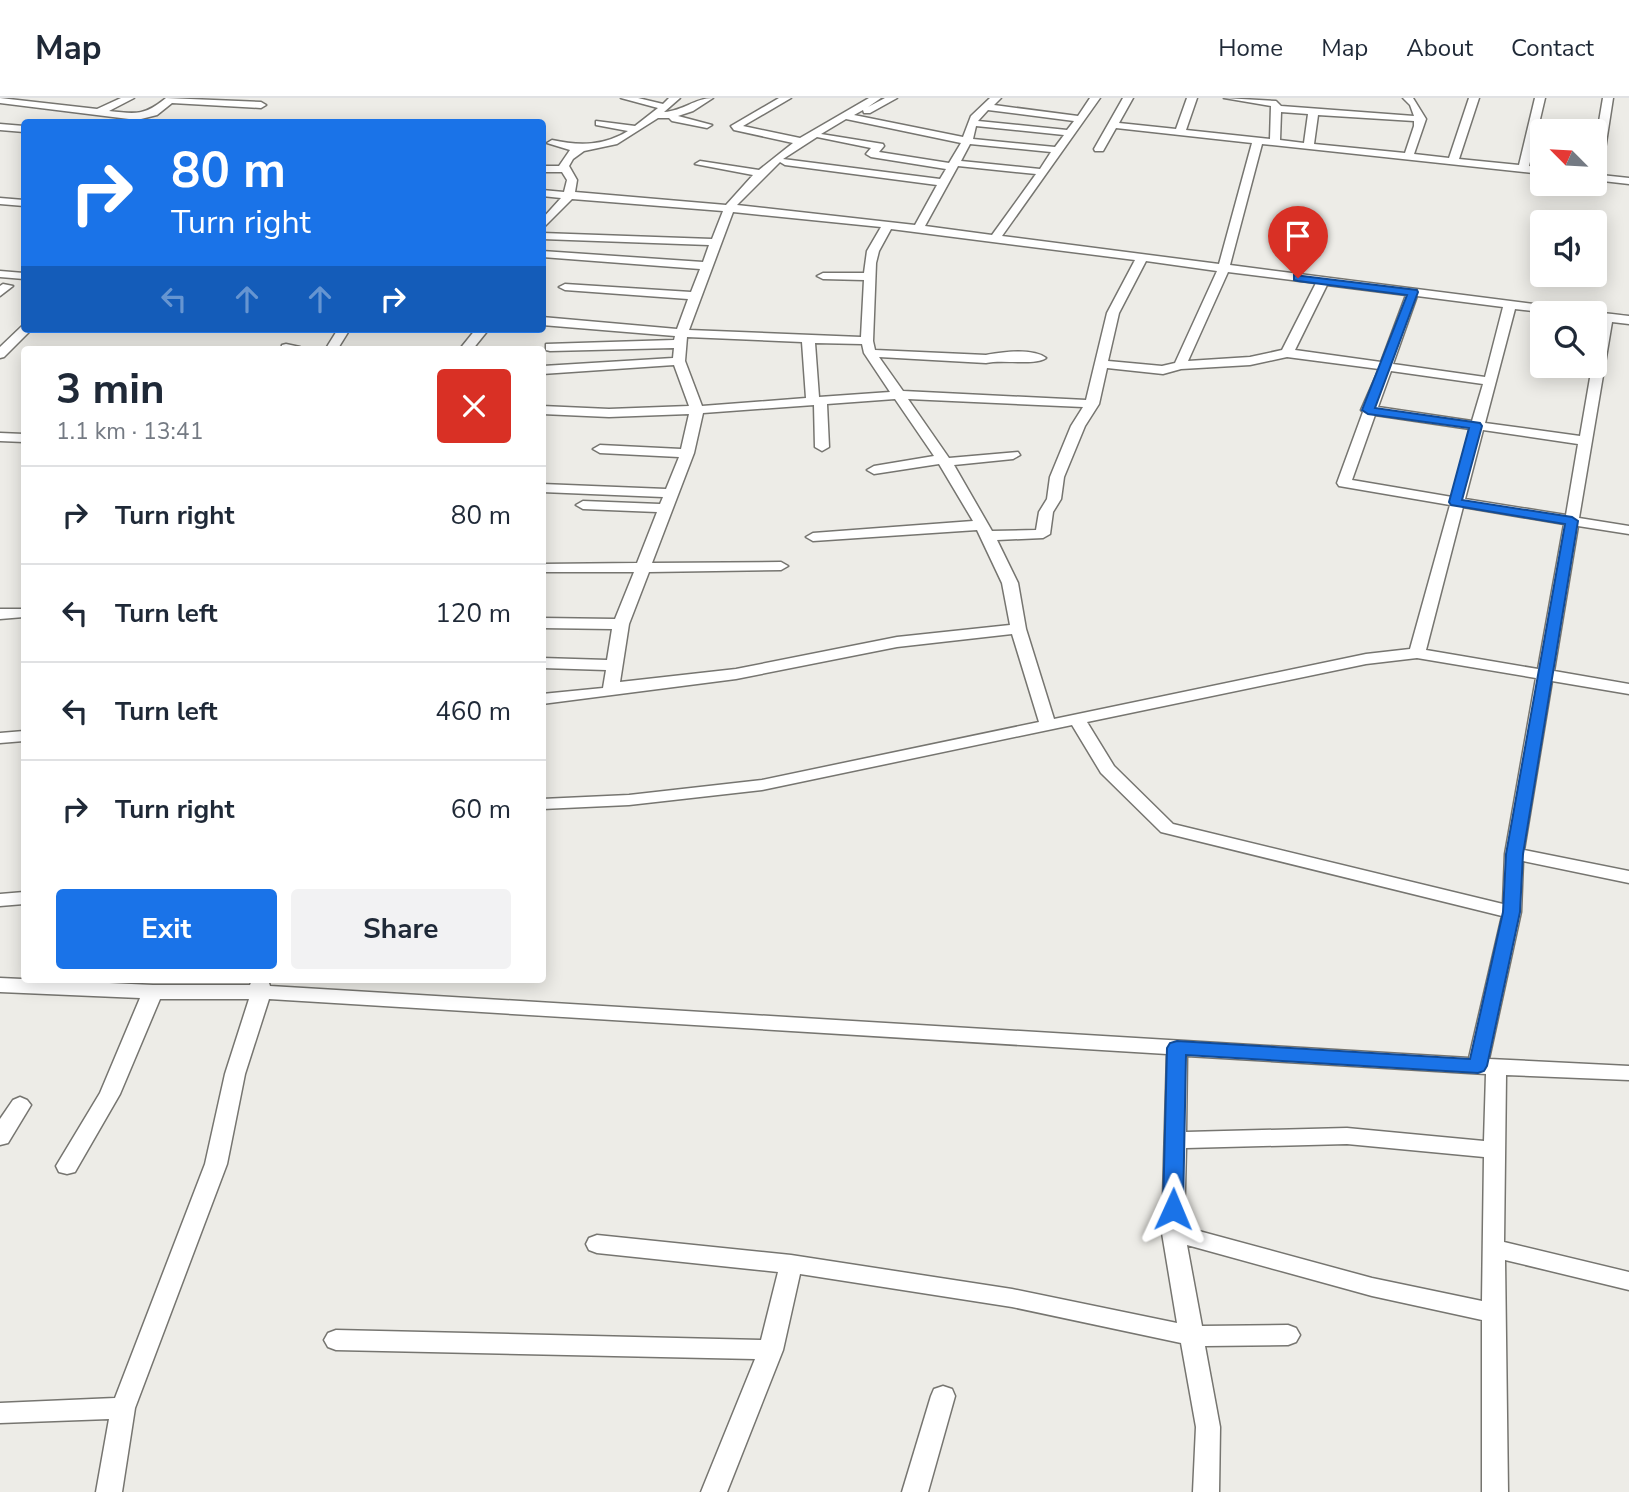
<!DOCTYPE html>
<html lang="en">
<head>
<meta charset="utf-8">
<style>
	body { margin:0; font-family:"Nunito Sans",sans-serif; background:#f2f2f3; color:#1f2937; height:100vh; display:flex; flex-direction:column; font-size:26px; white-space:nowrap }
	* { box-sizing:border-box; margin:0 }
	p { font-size:23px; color:#747a83 }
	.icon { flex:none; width:38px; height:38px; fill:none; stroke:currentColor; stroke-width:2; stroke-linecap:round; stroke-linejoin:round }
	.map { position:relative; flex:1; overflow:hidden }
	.sheet { position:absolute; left:21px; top:248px; width:525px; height:637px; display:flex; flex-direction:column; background:#fff; border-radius:7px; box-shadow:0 4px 18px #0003 }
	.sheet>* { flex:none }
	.top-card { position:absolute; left:21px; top:21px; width:525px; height:214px; border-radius:7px; box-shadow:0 4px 18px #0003; background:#1a73e8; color:#fff; overflow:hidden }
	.needle { width:46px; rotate:294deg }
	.controls { position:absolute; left:1530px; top:21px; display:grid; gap:14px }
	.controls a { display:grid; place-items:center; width:77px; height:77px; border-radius:7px; background:#fff; box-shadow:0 4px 18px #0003; font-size:35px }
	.pin { position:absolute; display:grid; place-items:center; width:60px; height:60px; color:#fff; margin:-72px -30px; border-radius:50% 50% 50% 0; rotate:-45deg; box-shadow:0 0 7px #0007 }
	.pin .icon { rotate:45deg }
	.me { position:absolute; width:77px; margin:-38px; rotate:1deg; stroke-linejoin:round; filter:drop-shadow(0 0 5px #0008) }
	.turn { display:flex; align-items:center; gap:24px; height:147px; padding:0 35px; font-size:32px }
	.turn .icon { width:91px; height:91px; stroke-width:2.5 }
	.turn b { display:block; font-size:49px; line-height:60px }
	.lanes { display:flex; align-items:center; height:66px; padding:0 35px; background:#0003; justify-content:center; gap:35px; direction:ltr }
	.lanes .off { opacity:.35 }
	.round { display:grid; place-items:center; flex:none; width:74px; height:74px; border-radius:7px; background:#f2f2f3 }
	.overview { display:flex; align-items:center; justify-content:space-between; height:119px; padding:0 35px }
	h1 { font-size:42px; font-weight:700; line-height:52px }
	.button { display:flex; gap:14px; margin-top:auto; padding:14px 35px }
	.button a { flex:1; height:80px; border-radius:7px; background:#1a73e8; color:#fff; font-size:28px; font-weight:700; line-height:80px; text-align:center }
	.button a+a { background:#f2f2f3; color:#1f2937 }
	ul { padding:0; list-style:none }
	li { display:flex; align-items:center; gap:21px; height:98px; padding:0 35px; border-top:2px solid #e0e1e3 }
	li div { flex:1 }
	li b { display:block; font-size:26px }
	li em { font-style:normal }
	header { display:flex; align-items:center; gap:42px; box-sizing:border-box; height:98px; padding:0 35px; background:#fff; border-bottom:2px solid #e0e1e3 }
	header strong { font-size:33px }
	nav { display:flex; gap:38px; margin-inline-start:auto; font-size:24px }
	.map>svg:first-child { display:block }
</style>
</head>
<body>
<header>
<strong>Map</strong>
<nav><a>Home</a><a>Map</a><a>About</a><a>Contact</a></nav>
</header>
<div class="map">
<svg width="1629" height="1394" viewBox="0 0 1629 1394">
	<rect width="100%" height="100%" fill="#edece7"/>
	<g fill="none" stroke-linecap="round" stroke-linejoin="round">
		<g stroke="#767570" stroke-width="3">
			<g id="minor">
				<path d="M0,0L97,11L121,0H134L109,13C136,16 144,18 166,0L261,4L266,7L261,10L172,5L157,17L137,22L0,5Z"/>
				<path d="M621,0H638L663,6L669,0H680L664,14C683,13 695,0 713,0L693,13L678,18L712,27L707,30L672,23L669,20H658L617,46L584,53L573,61L569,68L577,82L575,94L726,107L753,77L695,66L700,63L759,72L793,45L734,32L731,28L779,0H791L743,28L800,40L869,0H881L868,9L885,0H897L870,15H864L863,12L854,17L963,39L971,18L990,0H1001L994,7L1078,18L1090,0H1100L1002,138L1219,166L1252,45L1116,30L1103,53H1095L1094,51L1123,0H1133L1119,25L1176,31L1187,0H1197L1186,32L1270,41L1271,8L1224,0L1276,3L1281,8L1414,18L1410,7L1403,0H1413L1426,21L1414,56L1449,60L1469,0H1479L1459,61L1519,67L1535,0H1545L1529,68L1542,70V76L1262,46L1230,167L1580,212L1582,215H1550L1515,211L1485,325L1580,338L1600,222H1594V215H1591C1603,214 1616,217 1629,218V226L1612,224L1579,420L1629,428V436L1578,428L1554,573L1629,586V596L1552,583L1524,752L1629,773V785L1523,763L1521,814L1489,961L1629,968V982L1506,977L1504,1144L1629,1174V1192L1505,1162L1508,1394H1482V1222L1372,1198L1187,1147L1202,1228L1288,1227L1296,1230L1300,1237L1296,1244L1288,1247L1205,1248L1220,1329L1219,1394H1193L1196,1329L1181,1245L1012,1209L800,1176L783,1252L727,1394H701L755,1261L336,1252L328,1249L324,1242L328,1235L336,1232L761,1242L778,1174L597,1155L589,1152L586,1146L589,1140L597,1137L791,1157L1012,1191L1177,1225L1162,1135L1167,956L269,901L245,976L227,1066L135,1310L122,1394H96L109,1321L0,1325V1305L115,1300L205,1066L225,976L249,901H160L120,996L75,1074L67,1076L59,1074L56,1068L100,995L140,900L0,894V880L153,887H250L252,882H268L270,888L1469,960L1502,818L1161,734L1101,675L1072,627L762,692L629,707L542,711V701L629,697L762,682L1039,624L1012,536L897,549L736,581L542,606V596L603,590L606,572L542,570V560L607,562L612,531L542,530V520L615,521L634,474H542V466L637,465L657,414L583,411L576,407L583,403L660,406L663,399L542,394V386L666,391L679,359L600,355L593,351L600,347L681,351L689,316L609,319L542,316V308L609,311L689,308L674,267L542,276L543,268L673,260L674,250L550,253L546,252V246L674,242L675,238L542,227V219L677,231L688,201L565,192L559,189L565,186L691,194L700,171L542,159V153L703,164L709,147L542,141V135L712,141L723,113L572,101L542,131V121L561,100L542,98V92L564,94L567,82L562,74H542V68H559L570,52L547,45L552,42C579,48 604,48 628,33L596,27V23L635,28L658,10ZM988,12L1074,23L1067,32L978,23ZM1281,14L1308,16L1304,45L1280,42ZM1318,17L1414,23V28L1405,55L1314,46ZM846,21L961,45L949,65L879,54L884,48L883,46L821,36ZM976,28L1064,37L1055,49L973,41ZM817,39L871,50L866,56L871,59L946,71L940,81L783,61ZM970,46L1051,54L1040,71L961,63ZM780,64L785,67L937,87L915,127L737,107ZM958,68L1036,76L992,137L925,128ZM733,114L881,129L867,153L864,175H823L817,178L823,181L864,182L861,239L689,232ZM891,131L1135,162L1107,215L1086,302L903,293L879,259L986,265C1002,261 1035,268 1046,260C1033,250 1002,254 986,257L875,252L873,243L876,165L879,153ZM1146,163L1217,173L1175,265L1162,268L1108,263L1119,215ZM1228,174L1316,185L1282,252L1250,259L1188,263ZM1327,187L1406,197L1381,264L1295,252ZM1417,198L1503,209L1485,279L1393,266ZM687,239L802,244L806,300L702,308L685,263ZM815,245L862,246L864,255L890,294L819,299ZM1287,259L1379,271L1361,312L1363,314L1337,385L1339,388L1450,407L1410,551L1366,556L1054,621L1026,531L1018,485L997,442L1043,440L1050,436L1053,414L1061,401L1064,379L1085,328L1099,306L1107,270L1163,276L1181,271L1250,267ZM1391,273L1483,286L1472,323L1378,309ZM895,301L934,358L874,368L867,372L874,376L939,366L973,423L813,435L806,439L813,443L977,432L1002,485L1010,527L897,539L736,571L620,584L629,526L649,474L781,472L788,468L781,464L652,465L694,355L703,315L814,307L815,349L822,353L829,349L827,306ZM908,301L1083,309L1071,328L1050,379L1047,401L1039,414L1036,432L992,433L954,367L1013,361L1020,357L1018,354L949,360ZM1375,317L1470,331L1452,399L1352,382ZM1483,332L1578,346L1566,417L1465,401ZM1463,409L1564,426L1538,571L1426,552ZM1417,560L1536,580L1505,756L1503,806L1173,726L1114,668L1087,624L1366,566ZM1187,958L1486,976L1484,1043L1347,1030L1186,1034ZM1347,1046L1484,1059L1482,1203L1372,1180L1184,1129L1186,1050Z"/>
				<polygon points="1603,0 1613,0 1601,77 1629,80 1629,86 1594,82 1594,53"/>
				<polygon points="0,26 24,28 24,34 0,32"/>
				<polygon points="0,100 24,102 24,108 0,106"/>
				<polygon points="0,173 24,175 24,181 0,179"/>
				<polygon points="3,186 13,188 0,198 0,188"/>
				<polygon points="22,228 32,231 4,259 0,260 0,249"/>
				<polygon points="338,231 350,231 337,252 325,252"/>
				<polygon points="476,231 489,231 472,252 459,252"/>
				<polygon points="286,246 300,249 302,252 281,252 282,247"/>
				<polygon points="0,335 24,336 24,344 0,343"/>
				<polygon points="0,511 24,511 24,519 0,521"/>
				<polygon points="24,633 24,643 0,645 0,635"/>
				<polygon points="24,794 24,806 0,808 0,796"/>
				<polygon points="20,999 27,1002 31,1007 8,1045 0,1047 0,1021 13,1002"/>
				<polygon points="943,1288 952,1291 955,1298 928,1394 902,1394 931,1298 934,1291"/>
			</g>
		</g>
		<use href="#minor" fill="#fff" fill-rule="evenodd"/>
	</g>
	<polygon fill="#1a73e8" stroke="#114b97" stroke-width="2" points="1294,177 1417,192 1418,194 1375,310 1480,325 1482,328 1462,402 1572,419 1578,423 1523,756 1520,814 1487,968 1484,973 1478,975 1186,957 1183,1111 1180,1117 1173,1119 1166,1117 1163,1111 1167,950 1170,945 1177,943 1470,961 1503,814 1506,756 1565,426 1451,407 1449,404 1469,330 1368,316 1362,312 1407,197 1298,183 1294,182"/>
</svg>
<div class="controls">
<a><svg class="needle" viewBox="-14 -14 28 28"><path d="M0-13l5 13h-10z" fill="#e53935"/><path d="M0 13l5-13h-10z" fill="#747a83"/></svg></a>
<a><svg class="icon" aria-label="sound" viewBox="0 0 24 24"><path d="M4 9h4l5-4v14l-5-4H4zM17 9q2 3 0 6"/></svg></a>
<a><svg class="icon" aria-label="search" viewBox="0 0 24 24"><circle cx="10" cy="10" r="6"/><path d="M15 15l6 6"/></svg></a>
</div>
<div class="pin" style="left:1298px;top:180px;background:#d93025"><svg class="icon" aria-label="arrive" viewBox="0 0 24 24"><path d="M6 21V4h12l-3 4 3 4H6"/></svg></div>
<svg class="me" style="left:1173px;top:1111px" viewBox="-20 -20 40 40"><path d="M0-17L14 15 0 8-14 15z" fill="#1a73e8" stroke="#fff" stroke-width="4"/></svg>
<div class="top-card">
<div class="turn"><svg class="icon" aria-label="right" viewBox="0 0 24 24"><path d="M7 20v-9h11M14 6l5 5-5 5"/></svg><div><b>80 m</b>Turn right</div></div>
<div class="lanes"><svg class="icon off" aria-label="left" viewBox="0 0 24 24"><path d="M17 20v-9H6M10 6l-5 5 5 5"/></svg><svg class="icon off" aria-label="ahead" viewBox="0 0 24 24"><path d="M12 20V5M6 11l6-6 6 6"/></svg><svg class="icon off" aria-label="ahead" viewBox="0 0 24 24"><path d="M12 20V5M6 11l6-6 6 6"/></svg><svg class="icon" aria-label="right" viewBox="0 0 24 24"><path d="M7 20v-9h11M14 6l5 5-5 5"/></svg></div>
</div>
<section class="sheet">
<div class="overview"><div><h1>3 min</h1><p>1.1 km · 13:41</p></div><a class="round" style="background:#d93025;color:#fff"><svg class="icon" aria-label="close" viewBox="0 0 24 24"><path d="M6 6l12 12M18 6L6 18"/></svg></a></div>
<ul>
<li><svg class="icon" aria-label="right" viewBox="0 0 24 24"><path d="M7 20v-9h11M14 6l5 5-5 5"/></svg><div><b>Turn right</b></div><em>80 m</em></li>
<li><svg class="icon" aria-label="left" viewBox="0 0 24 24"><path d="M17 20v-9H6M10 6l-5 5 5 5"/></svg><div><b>Turn left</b></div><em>120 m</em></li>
<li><svg class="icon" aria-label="left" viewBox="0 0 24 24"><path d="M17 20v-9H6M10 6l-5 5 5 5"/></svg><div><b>Turn left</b></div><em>460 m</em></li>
<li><svg class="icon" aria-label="right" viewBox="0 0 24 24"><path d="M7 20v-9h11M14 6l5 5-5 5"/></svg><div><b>Turn right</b></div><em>60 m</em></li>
</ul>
<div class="button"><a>Exit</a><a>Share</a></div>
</section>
</div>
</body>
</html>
